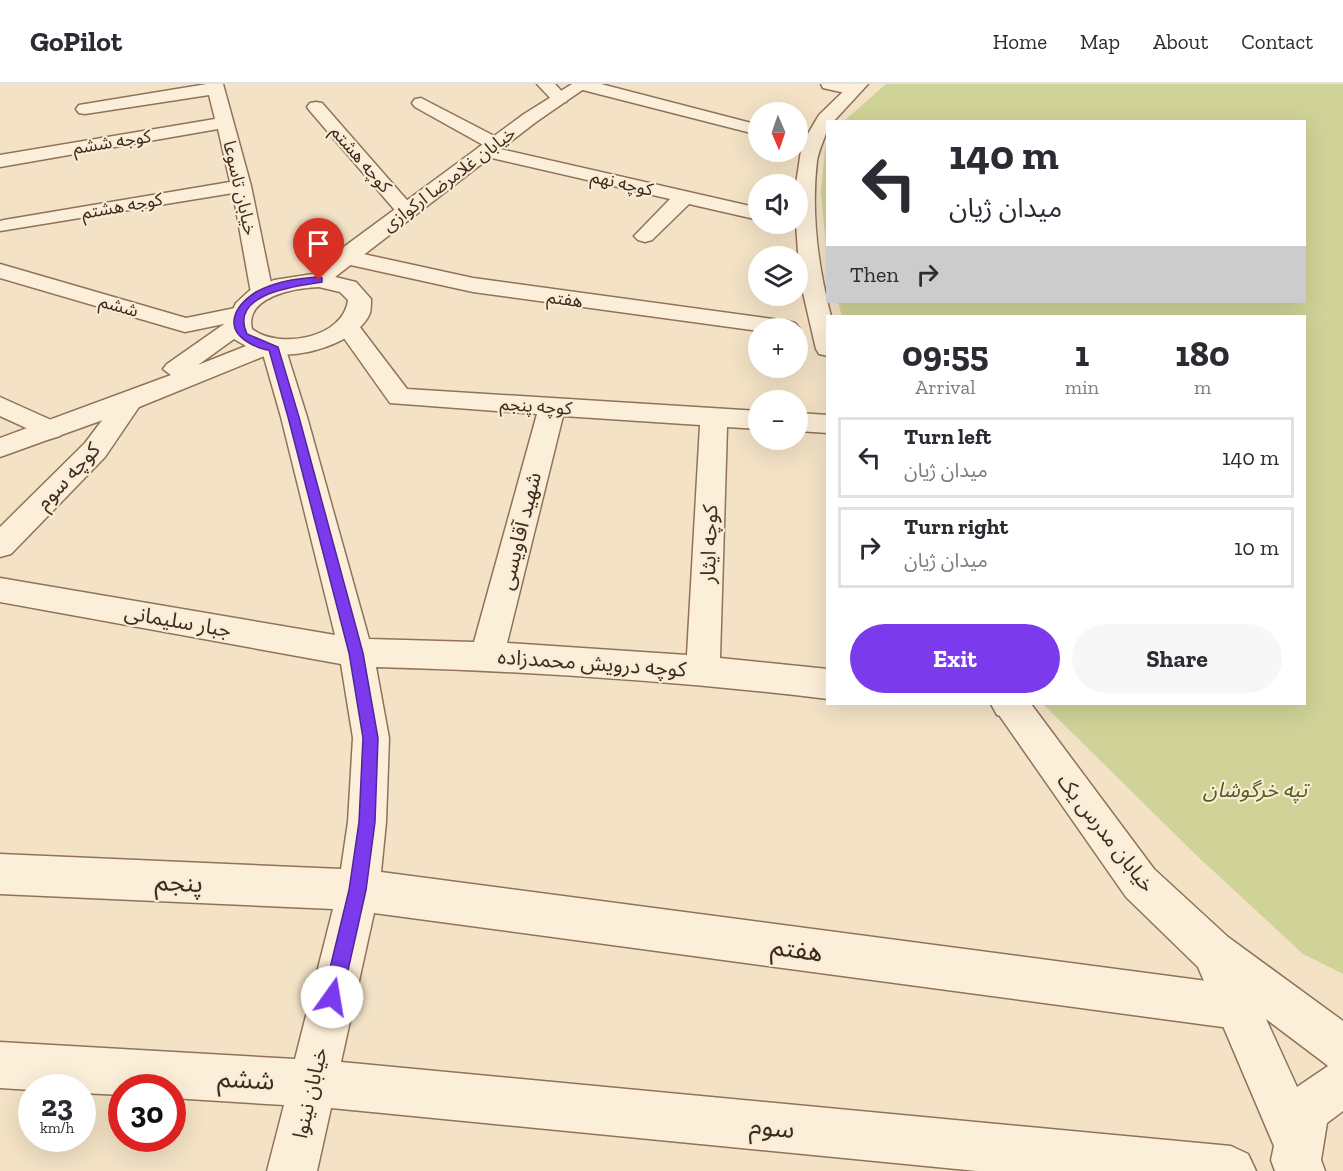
<!DOCTYPE html>
<html lang="en">
<head>
<meta charset="utf-8">
<style>
	body { margin:0; font-family:"Zilla Slab","Noto Sans Arabic",serif; background:#f7f7f7; color:#2b2b33; height:100vh; display:flex; flex-direction:column; font-size:22px; white-space:nowrap }
	* { box-sizing:border-box; margin:0 }
	p { font-size:20px; color:#7c7c81 }
	.icon { flex:none; width:33px; height:33px; fill:none; stroke:currentColor; stroke-width:2; stroke-linecap:round; stroke-linejoin:round }
	.map { position:relative; flex:1; overflow:hidden }
	.side { position:absolute; left:826px; top:231px; width:480px; height:390px; display:flex; flex-direction:column; background:#fff; border-radius:0px; box-shadow:0 6px 24px #0002 }
	.side>* { flex:none }
	.banner { position:absolute; left:826px; top:36px; width:480px; height:183px; border-radius:0px; box-shadow:0 6px 24px #0002; background:#fff; color:#2b2b33; overflow:hidden }
	.needle { width:39px; rotate:178deg }
	.fabs { position:absolute; left:748px; top:18px; display:grid; gap:12px }
	.fabs a { display:grid; place-items:center; width:60px; height:60px; border-radius:50%; background:#fff; box-shadow:0 6px 24px #0002; font-size:30px }
	.speed { position:absolute; left:18px; top:990px; display:flex; gap:12px; font-size:30px; font-weight:700; text-align:center }
	.speed>* { display:grid; place-content:center; width:78px; height:78px; border-radius:50%; background:#fff; box-shadow:0 6px 24px #0002; line-height:1 }
	.speed small { font-size:15px; font-weight:400 }
	.speed .limit { border:9px solid #d22; background:#fff; color:#111 }
	.pin { position:absolute; display:grid; place-items:center; width:51px; height:51px; color:#fff; margin:-62px -26px; border-radius:50% 50% 50% 0; rotate:-45deg; box-shadow:0 0 6px #0007 }
	.pin .icon { rotate:45deg }
	.me { position:absolute; width:66px; margin:-33px; rotate:13deg; stroke-linejoin:round; filter:drop-shadow(0 0 4px #0008) }
	.turn { display:flex; align-items:center; gap:21px; height:126px; padding:0 24px; font-size:27px }
	.turn .icon { width:78px; height:78px; stroke-width:2.5 }
	.turn b { display:block; font-size:42px; line-height:51px }
	.then { display:flex; align-items:center; height:57px; padding:0 24px; background:#0003; gap:12px; font-size:22px }
	.eta { display:flex; justify-content:space-evenly; align-items:center; height:102px; text-align:center }
	.eta b { font-size:36px; font-weight:800; line-height:42px }
	.action { display:flex; gap:12px; margin-top:auto; padding:12px 24px }
	.action a { flex:1; height:69px; border-radius:36px; background:#7c3aed; color:#fff; font-size:24px; font-weight:800; line-height:69px; text-align:center }
	.action a+a { background:#f7f7f7; color:#2b2b33 }
	ul { padding:0; list-style:none }
	li { display:flex; align-items:center; gap:18px; height:81px; margin:0 12px 9px; padding:0 12px; border:3px solid #e1e1e2; border-radius:0px }
	li div { flex:1 }
	li b { display:block; font-size:22px }
	li em { font-style:normal }
	header { display:flex; align-items:center; gap:36px; box-sizing:border-box; height:84px; padding:0 30px; background:#fff; border-bottom:2px solid #e1e1e2 }
	header strong { font-size:28px }
	nav { display:flex; gap:33px; margin-inline-start:auto; font-size:21px }
	.map>svg:first-child { display:block }
</style>
</head>
<body>
<header>
<strong>GoPilot</strong>
<nav><a>Home</a><a>Map</a><a>About</a><a>Contact</a></nav>
</header>
<div class="map">
<svg width="1343" height="1087" viewBox="0 0 1343 1087">
	<rect width="100%" height="100%" fill="#f3e2c5"/>
	<g fill="#d0d397">
		<polygon points="886,0 1343,0 1343,890 1303,870 1194,769 1043,620 1305,620 1305,232 842,232 838,218 1305,218 1305,38 844,37"/>
		<polygon points="828,59 828,185 821,108 825,65"/>
	</g>
	<g fill="none" stroke-linecap="round" stroke-linejoin="round">
		<g stroke="#907258" stroke-width="3">
			<g id="minor">
				<polygon points="207,0 223,0 251,102 273,209 270,214 262,216 254,214 251,209 233,109 0,147 0,137 4,136 230,98 218,45 0,83 0,71 215,35 209,11 85,30 79,29 76,25 79,21 85,20"/>
				<polygon points="537,0 555,0 568,14 566,18 554,18"/>
				<polygon points="573,0 601,0 759,41 759,51 575,4"/>
				<polygon points="821,0 850,0 860,2 862,6 854,11 823,4"/>
				<polygon points="421,14 502,56 505,60 500,65 759,124 759,136 689,120 652,156 645,158 638,156 634,152 638,148 670,115 479,71 477,67 479,63 485,62 415,23 412,19 415,15"/>
				<polygon points="316,18 322,19 413,123 416,127 413,131 399,131 310,27 307,23 310,19"/>
				<polygon points="798,50 818,55 821,59 818,63 812,65 798,61"/>
				<polygon points="345,166 473,194 787,237 795,239 799,244 759,244 759,247 473,208 337,178 334,173 337,168"/>
				<polygon points="0,180 186,234 240,223 248,225 252,230 248,235 185,248 0,194"/>
				<path d="M348,236L356,238L407,305L759,327V345L727,343L720,574L828,585V615C678,597 527,587 376,583L389,654L386,738L381,788L1237,901L1253,907L1259,923L1253,939L1237,945L374,829L341,978L1231,1062L1248,1070L1256,1087H977L331,1024L317,1087H267L284,1021L172,1014V1004H122V1011L82,1009V1004H32V1006L0,1004V958L295,975L333,825L0,810V770L341,785L348,738L353,654L341,580L0,518V494L335,551L281,333L261,263L264,258L273,256L282,258L285,263L307,333L369,555L474,558L537,330L390,319L336,243L340,238ZM563,332L700,341L687,571L507,559Z"/>
				<polygon points="130,309 139,311 143,317 105,373 11,470 0,473 0,443 85,359 121,311"/>
				<polygon points="0,313 60,340 64,346 60,352 50,355 0,332"/>
				<polygon points="798,329 828,331 828,349 798,347"/>
				<polygon points="991,620 1030,620 1024,631 1012,635 997,631"/>
			</g>
		</g>
		<g stroke="#907258" stroke-width="3">
			<g id="tertiary">
				<path d="M572,0H591L536,38L335,193L356,198L371,215C371,219 371,225 370,229C359,258 299,276 272,269L139,323L0,373V354L171,291L163,285L167,280L227,238L236,219L249,207L274,196L313,190L337,168L524,30ZM319,203L340,208L348,216C344,254 279,266 252,245C244,212 296,204 319,203ZM234,255L246,262L198,281Z"/>
				<path d="M851,0H868L833,38H828C828,50 819,63 817,77C811,128 818,183 831,232H828V272L819,270L816,265L800,196L796,140H798V100H796L802,60L819,31Z"/>
				<path d="M994,620H1031L1154,785L1228,853L1343,937V1027L1327,1039L1321,1076L1325,1087H1275L1271,1076L1274,1062L1198,883L1126,813L999,631ZM1266,935L1327,981L1328,982L1297,1003Z"/>
			</g>
		</g>
		<use href="#minor" fill="#fcefd9" fill-rule="evenodd"/>
		<use href="#tertiary" fill="#fcefd9" fill-rule="evenodd"/>
	</g>
	<path fill="#7c3aed" stroke="#51269a" stroke-width="1.5" d="M319,193L322,194V198C298,202 228,209 247,250L278,263L299,333L363,569L378,654L375,738L366,806L342,913L339,920L332,922L326,920L323,913L349,806L359,738L363,654L349,569L288,333L269,266C262,266 257,263 251,260C223,245 233,223 256,208C274,198 299,194 319,193Z"/>
	<g text-anchor="middle" stroke-width="4.5" stroke-linejoin="round" paint-order="stroke">
		<g font-size="18" fill="#3f2b1e" stroke="#f9ecd5">
			<text transform="translate(112 58) rotate(-9)" y="6">کوجه ششم</text>
			<text transform="translate(361 75) rotate(49)" y="6">کوچه هشتم</text>
			<text transform="translate(449 95) rotate(-37)" y="6">خیابان غلامرضا ارکوازی</text>
			<text transform="translate(622 99) rotate(13)" y="6">کوچه نهم</text>
			<text transform="translate(240 104) rotate(77)" y="6">خیابان تاسوعا</text>
			<text transform="translate(122 122) rotate(-10)" y="6">کوجه هشتم</text>
			<text transform="translate(565 215) rotate(8)" y="6">هفتم</text>
			<text transform="translate(119 222) rotate(16)" y="6">ششم</text>
			<text transform="translate(536 322) rotate(4)" y="6">کوچه پنجم</text>
		</g>
		<g font-size="21" fill="#3f2b1e" stroke="#f9ecd5">
			<text transform="translate(68 392) rotate(-47)" y="7">کوچه سوم</text>
			<text transform="translate(520 447) rotate(-76)" y="7">شهید آقاویسی</text>
			<text transform="translate(709 460) rotate(-88)" y="7">کوچه ایثار</text>
			<text transform="translate(178 537) rotate(10)" y="7">جبار سلیمانی</text>
			<text transform="translate(592 579) rotate(4)" y="7">کوچه درویش محمدزاده</text>
			<text transform="translate(1106 749) rotate(52)" y="7">خیابان مدرس یک</text>
			<text transform="translate(310 1009) rotate(-77)" y="7">خیابان نینوا</text>
		</g>
		<g font-size="21" font-style="italic" fill="#535d22" stroke="#f9ecd5">
			<text x="1255" y="713">تپه خرگوشان</text>
		</g>
		<g font-size="26" fill="#3f2b1e" stroke="#f9ecd5">
			<text transform="translate(179 798) rotate(3)" y="9">پنجم</text>
			<text transform="translate(797 865) rotate(8)" y="9">هفتم</text>
			<text transform="translate(246 995) rotate(3)" y="9">ششم</text>
			<text transform="translate(772 1043) rotate(5)" y="9">سوم</text>
		</g>
	</g>
</svg>
<div class="fabs">
<a><svg class="needle" viewBox="-14 -14 28 28"><path d="M0-13l5 13h-10z" fill="#e53935"/><path d="M0 13l5-13h-10z" fill="#7c7c81"/></svg></a>
<a><svg class="icon" aria-label="sound" viewBox="0 0 24 24"><path d="M4 9h4l5-4v14l-5-4H4zM17 9q2 3 0 6"/></svg></a>
<a><svg class="icon" aria-label="layers" viewBox="0 0 24 24"><path d="M12 4l9 5-9 5-9-5zM3 14l9 5 9-5"/></svg></a>
<a>+</a>
<a>−</a>
</div>
<div class="speed"><div>23<small>km/h</small></div><div class="limit">30</div></div>
<div class="pin" style="left:319px;top:196px;background:#d93025"><svg class="icon" aria-label="arrive" viewBox="0 0 24 24"><path d="M6 21V4h12l-3 4 3 4H6"/></svg></div>
<svg class="me" style="left:332px;top:913px" viewBox="-20 -20 40 40"><circle r="19" fill="#fff"/><path d="M0-13L10 11 0 6-10 11z" fill="#7c3aed"/></svg>
<div class="banner">
<div class="turn"><svg class="icon" aria-label="left" viewBox="0 0 24 24"><path d="M17 20v-9H6M10 6l-5 5 5 5"/></svg><div><b>140 m</b>میدان ژیان</div></div>
<div class="then">Then<svg class="icon" aria-label="right" viewBox="0 0 24 24"><path d="M7 20v-9h11M14 6l5 5-5 5"/></svg></div>
</div>
<section class="side">
<div class="eta">
<div><b>09:55</b><p>Arrival</p></div>
<div><b>1</b><p>min</p></div>
<div><b>180</b><p>m</p></div>
</div>
<ul>
<li><svg class="icon" aria-label="left" viewBox="0 0 24 24"><path d="M17 20v-9H6M10 6l-5 5 5 5"/></svg><div><b>Turn left</b><p>میدان ژیان</p></div><em>140 m</em></li>
<li><svg class="icon" aria-label="right" viewBox="0 0 24 24"><path d="M7 20v-9h11M14 6l5 5-5 5"/></svg><div><b>Turn right</b><p>میدان ژیان</p></div><em>10 m</em></li>
</ul>
<div class="action"><a>Exit</a><a>Share</a></div>
</section>
</div>
</body>
</html>
